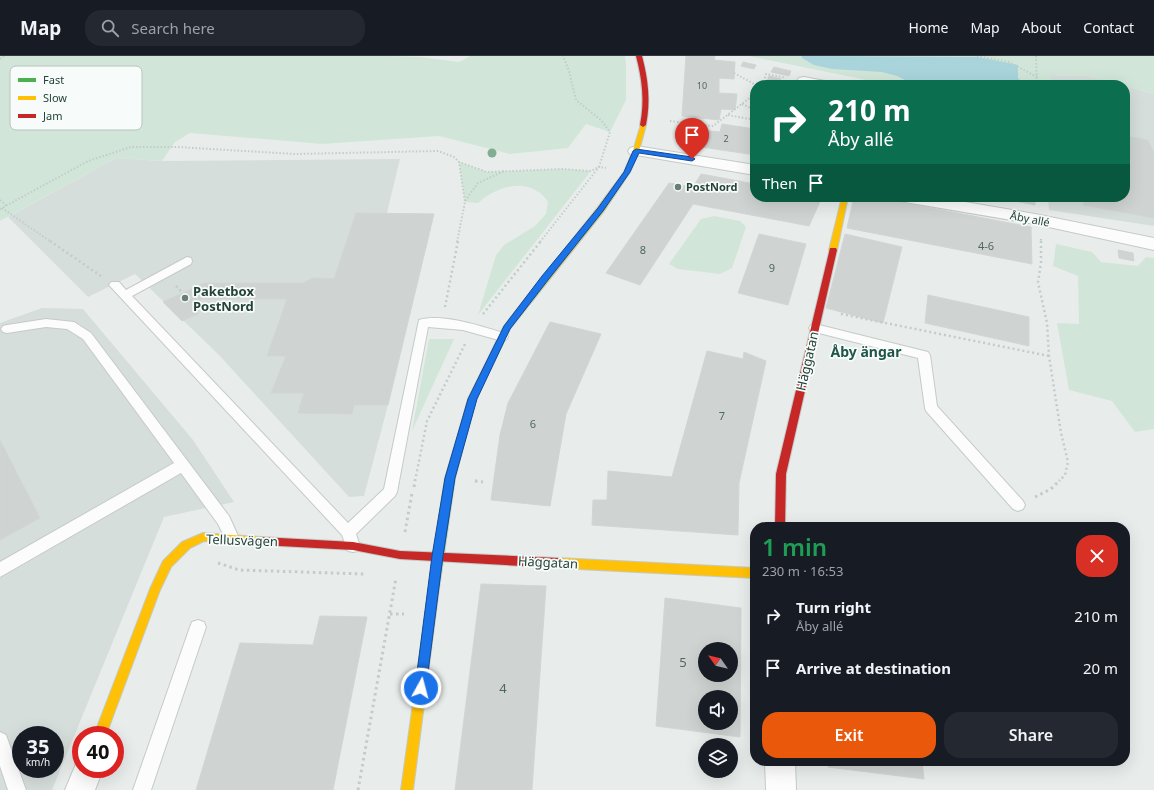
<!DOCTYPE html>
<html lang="en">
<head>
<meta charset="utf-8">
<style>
	body { margin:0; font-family:"Noto Sans",sans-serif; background:#242831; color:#f1f3f6; height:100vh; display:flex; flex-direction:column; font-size:15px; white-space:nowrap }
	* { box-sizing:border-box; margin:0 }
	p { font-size:13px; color:#9ea1a6 }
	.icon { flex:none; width:22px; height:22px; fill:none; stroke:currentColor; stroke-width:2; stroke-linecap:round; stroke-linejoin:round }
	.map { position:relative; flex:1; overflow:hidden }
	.details { position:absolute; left:750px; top:466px; width:380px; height:244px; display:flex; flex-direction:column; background:#171b24; border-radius:16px; box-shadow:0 4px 16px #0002 }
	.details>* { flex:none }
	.banner { position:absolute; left:750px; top:24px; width:380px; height:122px; border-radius:16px; box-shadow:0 4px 16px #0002; background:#0b6e4f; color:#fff; overflow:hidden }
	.needle { width:26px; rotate:304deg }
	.controls { position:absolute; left:698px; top:586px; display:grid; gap:8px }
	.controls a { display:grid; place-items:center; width:40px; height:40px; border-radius:50%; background:#171b24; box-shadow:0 4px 16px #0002; font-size:20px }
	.speed { position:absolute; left:12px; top:670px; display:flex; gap:8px; font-size:20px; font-weight:700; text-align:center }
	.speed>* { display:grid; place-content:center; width:52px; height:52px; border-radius:50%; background:#171b24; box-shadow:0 4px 16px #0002; line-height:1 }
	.speed small { font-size:10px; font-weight:400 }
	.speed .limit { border:6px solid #d22; background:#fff; color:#111 }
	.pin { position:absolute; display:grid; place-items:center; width:34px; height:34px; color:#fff; margin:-41px -17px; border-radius:50% 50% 50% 0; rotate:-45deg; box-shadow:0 0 4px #0007 }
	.pin .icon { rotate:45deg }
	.me { position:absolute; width:44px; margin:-22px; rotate:7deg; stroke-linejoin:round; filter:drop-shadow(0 0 3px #0008) }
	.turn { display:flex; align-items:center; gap:14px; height:84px; padding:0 12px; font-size:18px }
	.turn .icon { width:52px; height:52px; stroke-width:2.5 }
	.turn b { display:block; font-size:28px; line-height:34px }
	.then { display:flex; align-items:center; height:38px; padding:0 12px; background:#0003; gap:8px; font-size:15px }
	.round { display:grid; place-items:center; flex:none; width:42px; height:42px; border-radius:16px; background:#242831 }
	.head { display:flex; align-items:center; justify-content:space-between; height:68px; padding:0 12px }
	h1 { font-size:24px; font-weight:600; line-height:30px; color:#1e9e55 }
	.button { display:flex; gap:8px; margin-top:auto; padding:8px 12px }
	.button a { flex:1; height:46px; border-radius:16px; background:#ea580c; color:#fff; font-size:16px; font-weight:600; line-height:46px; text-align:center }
	.button a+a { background:#242831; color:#f1f3f6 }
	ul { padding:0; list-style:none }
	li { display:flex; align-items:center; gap:12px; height:52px; padding:0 12px }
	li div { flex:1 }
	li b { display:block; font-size:15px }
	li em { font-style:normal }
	header { display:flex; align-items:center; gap:24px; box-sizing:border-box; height:56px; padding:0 20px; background:#171b24; border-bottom:1px solid #363941 }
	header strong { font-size:19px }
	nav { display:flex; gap:22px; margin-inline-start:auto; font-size:14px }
	.search { width:280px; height:36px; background:#242831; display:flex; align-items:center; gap:10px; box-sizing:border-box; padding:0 14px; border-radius:16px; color:#9ea1a6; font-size:15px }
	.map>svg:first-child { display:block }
</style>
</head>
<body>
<header>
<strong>Map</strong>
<div class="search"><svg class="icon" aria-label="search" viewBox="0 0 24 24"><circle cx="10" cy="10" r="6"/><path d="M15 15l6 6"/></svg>Search here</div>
<nav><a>Home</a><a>Map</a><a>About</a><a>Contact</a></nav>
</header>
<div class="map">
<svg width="1154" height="734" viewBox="0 0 1154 734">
	<rect width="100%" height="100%" fill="#e8edeb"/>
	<g fill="#d6dedb" fill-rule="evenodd">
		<polygon points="1051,19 1088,20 1121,29 1050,29"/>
		<polygon points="1125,30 1154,38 1154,170 1049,154 1048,141 1125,141"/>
		<polygon points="116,102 162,105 400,103 387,157 434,158 388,349 364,440 349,441 219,299 135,218 88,241 8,161"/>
		<path d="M42,252L83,253L193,384L234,446L164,461L52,734H0V267ZM21,679H55V713H21Z"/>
	</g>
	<g fill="#d1e6d8">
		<polygon points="0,0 392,0 420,1 459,6 470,0 625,0 626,8 626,44 610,76 586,68 568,92 510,98 439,80 322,88 190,77 175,86 162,105 116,102 0,165"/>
		<polygon points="749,0 1154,0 1154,38 1088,20 1051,19 1050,29 891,29"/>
		<path d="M459,106L487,116L562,113L591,115L478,259L496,199L504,189L535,170L546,158L548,146C546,143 543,139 540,137C520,122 494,133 478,147L465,146Z"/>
		<polygon points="714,160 740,165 746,171 732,212 720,218 678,213 669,208 701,163"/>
		<polygon points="1056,188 1092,196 1101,206 1138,210 1146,201 1154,202 1154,373 1135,376 1112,345 1069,334 1057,267 1079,268 1078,220 1053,210"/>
		<polygon points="429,283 454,283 412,375"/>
	</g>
	<polygon fill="#a9d4db" points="802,0 978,1 1018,9 1018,22 1024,29 915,29 897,20 882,16 832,13 814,9 802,2"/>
	<g fill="#cfd4d2" stroke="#d1d6d4" fill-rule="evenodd">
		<polygon points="686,0 715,0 714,4 735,6 734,23 719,22 719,37 737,38 735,54 721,53 719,64 682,60"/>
		<polygon points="743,6 756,9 754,13 741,10"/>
		<polygon points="774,11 791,15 789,20 771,16"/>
		<polygon points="769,20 781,23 778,29 765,29"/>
		<polygon points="722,68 755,73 755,99 695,90 701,74 720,76"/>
		<polygon points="1125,80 1148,84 1154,97 1154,162 1084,149 1083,141 1125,141"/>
		<polygon points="701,118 755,128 755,141 822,141 809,170 693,148 640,229 606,217 669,127 693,131"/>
		<polygon points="854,141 873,141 1031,171 1032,208 847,172"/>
		<polygon points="994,141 1035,141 1035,149"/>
		<polygon points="356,157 434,158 388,349 354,349 352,358 298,357 304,337 271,337 286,300 267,300 287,243 201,243 198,258 182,265 163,246 204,227 303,227 313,222 334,223"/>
		<polygon points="759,178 806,188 788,249 738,237"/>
		<polygon points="845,178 902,191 883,267 826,252"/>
		<polygon points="1118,194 1133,197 1134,205 1119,202"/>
		<polygon points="928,239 1029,261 1029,290 925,267"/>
		<polygon points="550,266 601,278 566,358 550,450 491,444 500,379 508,347"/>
		<polygon points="707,295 743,303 744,296 766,305 739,427 738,479 592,469 593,444 607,444 608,415 672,421"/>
		<polygon points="0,384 40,462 0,484"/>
		<polygon points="481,528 546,530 532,734 455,734"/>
		<path d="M665,542L741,552L740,681L656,670ZM705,593H731V619H705ZM705,641H731V667H705Z"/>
		<polygon points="320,560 367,561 333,734 196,734 240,587 313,589"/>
		<polygon points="828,705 922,705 924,723 828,711"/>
	</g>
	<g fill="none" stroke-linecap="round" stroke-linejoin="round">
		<g stroke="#c5cac8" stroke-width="2">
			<g id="lane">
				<path d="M187,201L191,202L192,205L191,208L132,240L348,467L384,433L419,264C442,257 484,271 506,278L508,281L506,284L502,285L463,274L428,271L397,436L395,440L356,478L360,490L358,495L353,496L348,495L342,479L109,229L111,226H119L126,234Z"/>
				<polygon points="46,263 74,266 91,277 229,460 239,482 237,486 232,488 227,486 218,468 181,417 0,521 0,506 174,407 83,283 67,273 46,271 7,277 3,276 1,273 3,270 7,269"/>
				<polygon points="815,268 928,296 930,299 937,350 1023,445 1025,449 1023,453 1018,455 1013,453 926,355 925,352 918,302 811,275 809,272 811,269"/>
				<polygon points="198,564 204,566 206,571 151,734 133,734 190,571 192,566"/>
				<polygon points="0,676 6,679 26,734 8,734 0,710"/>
			</g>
		</g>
		<g stroke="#c5cac8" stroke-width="2">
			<g id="street">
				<polygon points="804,21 830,26 832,29 799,28 797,25 799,22"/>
				<polygon points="636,90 755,109 755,119 630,98 628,95 630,92"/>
				<polygon points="896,141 936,141 1035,158 1154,182 1154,194 1035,168 905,146 899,145"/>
				<polygon points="81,701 81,713 103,713 95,734 65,734 78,703"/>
				<polygon points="765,705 795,705 796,734 766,734"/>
			</g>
		</g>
		<g stroke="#c3cbc8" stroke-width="2">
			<polygon id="fast" points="466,362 469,363 470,365 455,422 439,532 438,535 434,537 430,535 429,532 445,422 462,365 463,363"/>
		</g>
		<g stroke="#c3cbc8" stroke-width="2">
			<g id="slow">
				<polygon points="641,68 646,69 639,95 630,116 604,155 510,273 476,343 470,365 469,367 463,367 462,365 468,343 504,270 598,151 624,116 633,95"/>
				<polygon points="842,141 848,141 837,194 833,196 829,194"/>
				<polygon points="203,477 261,481 265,482 266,485 265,488 261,489 204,485 190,492 171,511 160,534 106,679 94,679 150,533 163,505 182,486"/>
				<polygon points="558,502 755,512 755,522 558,512 554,510 553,507 554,504"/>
				<polygon points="434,527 438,529 439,532 413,734 401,734 429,532 430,529"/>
			</g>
		</g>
		<g stroke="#c3cbc8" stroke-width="2">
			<g id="jam">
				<path d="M636,0H642C648,23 651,45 646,69L643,71L640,69C645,45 642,23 636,0Z"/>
				<polygon points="830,192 836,192 837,194 786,418 785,471 775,471 776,418"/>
				<polygon points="261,481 353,486 400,495 558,502 562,504 563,507 562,510 558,512 400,503 353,494 261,489 257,488 256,485 257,482"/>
			</g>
		</g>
		<g stroke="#c3ccca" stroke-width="2" stroke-dasharray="1.5 2" stroke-linecap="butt">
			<polyline points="977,0 1009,6 1037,21"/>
			<polyline points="1036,0 1037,29"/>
			<polyline points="0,3 4,0"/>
			<polyline points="734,17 756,29"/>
			<polyline points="763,29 766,18 786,22"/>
			<polyline points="742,48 755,54"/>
			<polyline points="728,59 755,64"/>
			<polyline points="670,65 713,70 755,38"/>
			<polyline points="686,85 692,68"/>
			<polyline points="1042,141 1043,147"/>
			<polyline points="0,144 7,150"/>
			<polyline points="465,145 478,127 504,115"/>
			<polyline points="2,152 51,186"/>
			<polyline points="0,153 88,105 131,91 177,91 295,98 438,95 454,101 459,106 487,116 562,113 591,115 599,111 610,76 601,64 576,44 569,15 563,0"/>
			<polyline points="1041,183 1041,186"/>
			<polyline points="457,186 465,146 459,106"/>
			<polyline points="540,186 599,111 606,112"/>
		</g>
		<g stroke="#c3ccca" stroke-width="2.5" stroke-dasharray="2 3" stroke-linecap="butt">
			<polyline points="50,185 101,220"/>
			<polyline points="1041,185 1041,207 1038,226 1047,267 1049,300 1061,377 1068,406 1065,419 1059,425"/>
			<polyline points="176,230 183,237"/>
			<polyline points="445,251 458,185"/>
			<polyline points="483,258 541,185"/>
			<polyline points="841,258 1049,300"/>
			<polyline points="415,425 427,365 465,288"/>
			<polyline points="475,425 478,425"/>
		</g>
		<g stroke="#c3ccca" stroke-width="3" stroke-dasharray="2.5 3.5" stroke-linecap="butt">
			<polyline points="475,425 483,426"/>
			<polyline points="414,431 415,424"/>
			<polyline points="1035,441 1051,433 1060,424"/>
			<polyline points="405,476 412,437"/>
			<polyline points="218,507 239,514 364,518"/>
			<polyline points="390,558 404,558"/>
			<polyline points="358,734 396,522"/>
		</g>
		<use href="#lane" fill="#fcfcfc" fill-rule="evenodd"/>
		<use href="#street" fill="#fcfcfc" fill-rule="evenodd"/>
		<use href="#fast" fill="#4caf50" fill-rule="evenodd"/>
		<use href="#slow" fill="#ffc107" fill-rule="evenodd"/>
		<use href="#jam" fill="#c62828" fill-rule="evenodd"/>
	</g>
	<circle fill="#81ae93" cx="492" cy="97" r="4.5"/>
	<polygon fill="#1a73e8" stroke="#114b97" points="636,93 692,101 695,103 692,105 639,97 630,116 603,155 548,224 510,273 477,343 455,422 443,500 426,632 425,635 421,637 417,635 415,632 432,500 445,422 468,343 504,270 542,220 598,152 624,116 633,95"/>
	<g fill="#697e78" stroke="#f7fbf9" stroke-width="1.5">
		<circle cx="678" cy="131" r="4"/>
		<circle cx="185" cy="242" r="4"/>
	</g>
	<g text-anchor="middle" stroke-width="3.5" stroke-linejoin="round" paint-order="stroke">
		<g font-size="9" fill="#506761">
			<text x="702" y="33">10</text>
			<text x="726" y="86">2</text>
		</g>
		<g font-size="11" font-weight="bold" fill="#24423a" stroke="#f7fbf9" text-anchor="start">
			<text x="686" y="135">PostNord</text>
		</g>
		<g font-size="11" fill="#24423a" stroke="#f7fbf9">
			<text transform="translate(1030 163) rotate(11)" y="4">Åby allé</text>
		</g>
		<g font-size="11" fill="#506761">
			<text x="986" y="194">4-6</text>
			<text x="643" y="198">8</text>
			<text x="772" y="216">9</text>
			<text x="722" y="364">7</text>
			<text x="533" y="372">6</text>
		</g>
		<g font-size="13" font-weight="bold" fill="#24423a" stroke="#f7fbf9" text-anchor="start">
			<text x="193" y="240">Paketbox<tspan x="193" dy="15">PostNord</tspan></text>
		</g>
		<g font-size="13" fill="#24423a" stroke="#f7fbf9">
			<text transform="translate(807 305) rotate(-77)" y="5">Häggatan</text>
			<text transform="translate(242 484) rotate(2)" y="5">Tellusvägen</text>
			<text transform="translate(548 506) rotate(3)" y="5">Häggatan</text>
		</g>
		<g font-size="13" fill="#506761">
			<text x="683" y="611">5</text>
			<text x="503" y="637">4</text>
		</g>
		<g font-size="14" font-weight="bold" fill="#1f5548" stroke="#f7fbf9">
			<text x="866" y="301">Åby ängar</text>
		</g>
	</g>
	<rect x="10" y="10" width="132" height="64" rx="6" fill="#f7fbf9" stroke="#b8c4c0" stroke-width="1"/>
	<rect x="18" y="22" width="18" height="4" fill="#4caf50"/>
	<rect x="18" y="40" width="18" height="4" fill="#ffc107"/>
	<rect x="18" y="58" width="18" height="4" fill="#c62828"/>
	<g font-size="11" fill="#24423a">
		<text x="43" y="28">Fast</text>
		<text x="43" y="46">Slow</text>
		<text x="43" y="64">Jam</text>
	</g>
</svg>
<div class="controls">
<a><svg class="needle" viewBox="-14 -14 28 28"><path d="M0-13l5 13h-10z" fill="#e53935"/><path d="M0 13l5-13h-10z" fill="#9ea1a6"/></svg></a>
<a><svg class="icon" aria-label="sound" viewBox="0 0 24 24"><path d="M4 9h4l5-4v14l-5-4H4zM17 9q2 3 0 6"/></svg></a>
<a><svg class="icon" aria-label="layers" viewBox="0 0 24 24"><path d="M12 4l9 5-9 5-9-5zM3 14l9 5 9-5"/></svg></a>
</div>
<div class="speed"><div>35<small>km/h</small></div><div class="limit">40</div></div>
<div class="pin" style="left:692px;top:103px;background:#d93025"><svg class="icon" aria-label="arrive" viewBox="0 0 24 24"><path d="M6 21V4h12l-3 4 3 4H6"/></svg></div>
<svg class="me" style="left:421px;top:632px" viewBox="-20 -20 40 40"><circle r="17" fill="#1a73e8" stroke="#fff" stroke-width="3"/><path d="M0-11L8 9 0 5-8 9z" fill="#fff"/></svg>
<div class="banner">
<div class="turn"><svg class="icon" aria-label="right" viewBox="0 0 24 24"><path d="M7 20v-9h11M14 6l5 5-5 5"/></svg><div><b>210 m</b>Åby allé</div></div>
<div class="then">Then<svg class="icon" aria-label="arrive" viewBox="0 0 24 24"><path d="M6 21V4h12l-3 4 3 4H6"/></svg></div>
</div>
<section class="details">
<div class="head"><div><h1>1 min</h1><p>230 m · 16:53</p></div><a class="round" style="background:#d93025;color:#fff"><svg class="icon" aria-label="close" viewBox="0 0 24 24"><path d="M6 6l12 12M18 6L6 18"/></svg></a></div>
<ul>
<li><svg class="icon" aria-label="right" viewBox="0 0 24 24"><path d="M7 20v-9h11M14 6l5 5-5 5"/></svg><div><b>Turn right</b><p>Åby allé</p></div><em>210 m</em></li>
<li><svg class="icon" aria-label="arrive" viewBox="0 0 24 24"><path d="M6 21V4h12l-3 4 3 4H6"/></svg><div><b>Arrive at destination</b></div><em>20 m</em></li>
</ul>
<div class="button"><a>Exit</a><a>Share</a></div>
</section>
</div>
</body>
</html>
